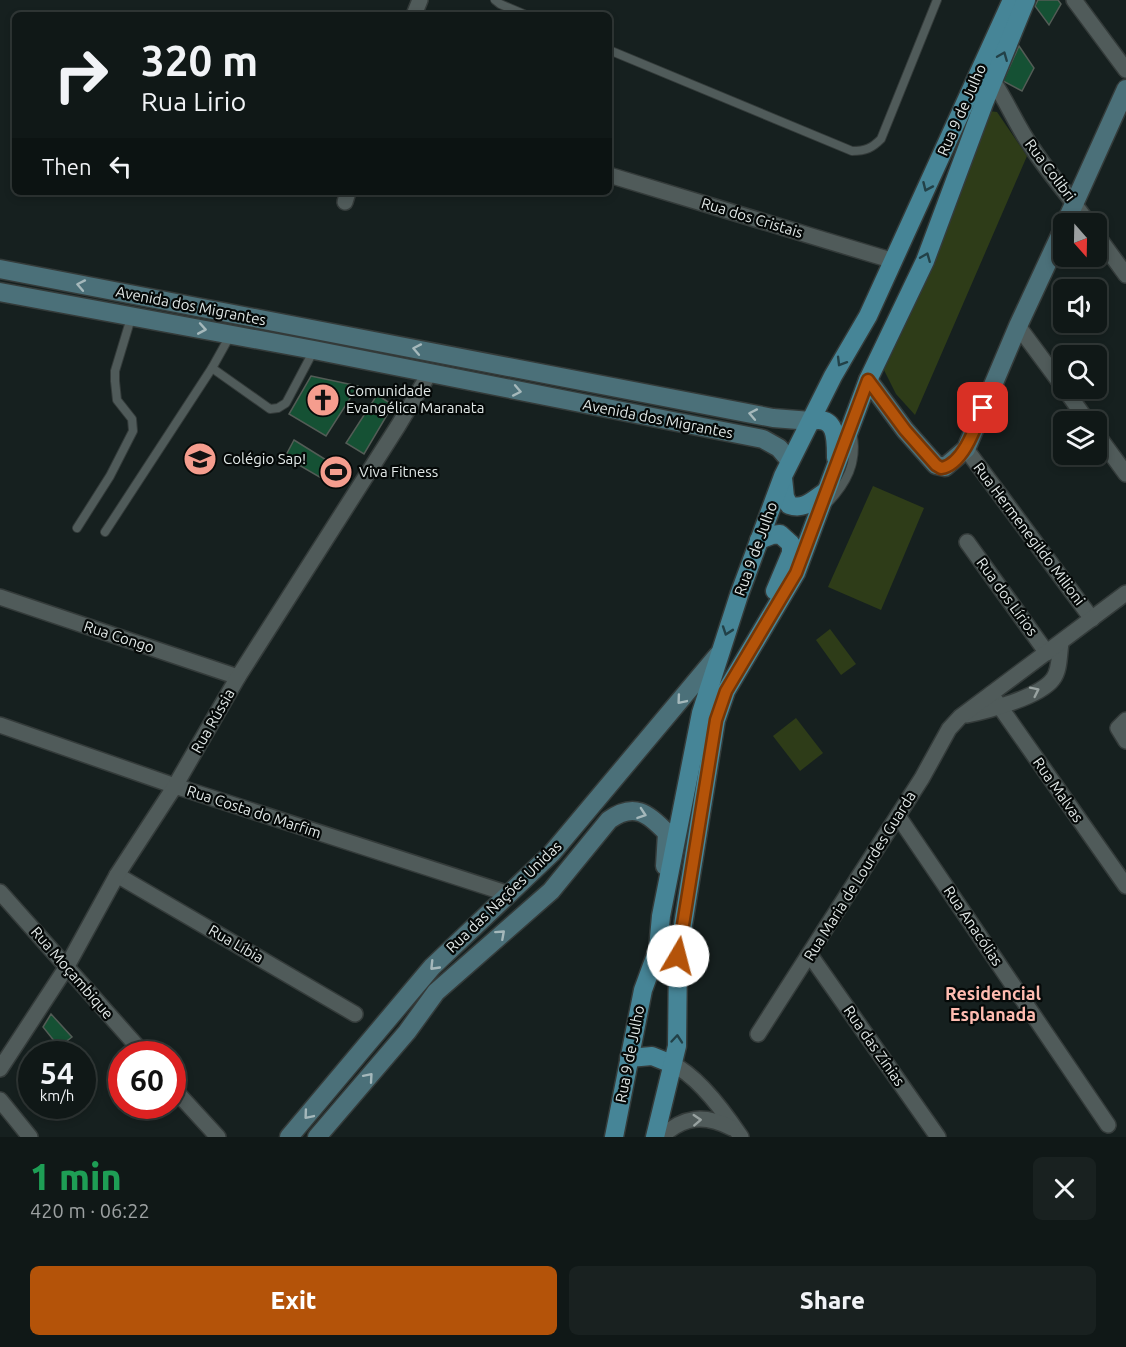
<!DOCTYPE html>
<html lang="en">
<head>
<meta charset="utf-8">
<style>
	body { margin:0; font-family:Ubuntu,sans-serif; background:#192120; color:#f1f3f6; height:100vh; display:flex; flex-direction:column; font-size:22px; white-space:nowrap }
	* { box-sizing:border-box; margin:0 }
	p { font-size:20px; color:#9ca0a1 }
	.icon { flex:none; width:33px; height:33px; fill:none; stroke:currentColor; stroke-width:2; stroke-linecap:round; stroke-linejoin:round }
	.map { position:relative; height:1137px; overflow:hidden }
	.sheet { display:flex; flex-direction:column; background:#101817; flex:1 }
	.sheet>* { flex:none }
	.hud { position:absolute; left:12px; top:12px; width:600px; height:183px; border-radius:9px; box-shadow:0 3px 9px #0003,0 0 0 2px #303736; background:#101817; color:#f1f3f6; overflow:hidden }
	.needle { width:39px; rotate:160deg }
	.tools { position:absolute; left:1053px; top:213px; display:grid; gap:12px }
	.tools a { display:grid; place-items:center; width:54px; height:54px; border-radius:9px; background:#101817; box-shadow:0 3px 9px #0003,0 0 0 2px #303736; font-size:30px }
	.speed { position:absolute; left:18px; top:1041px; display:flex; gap:12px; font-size:30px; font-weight:700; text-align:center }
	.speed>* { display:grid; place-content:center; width:78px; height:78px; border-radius:50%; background:#101817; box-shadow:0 3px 9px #0003,0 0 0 2px #303736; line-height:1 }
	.speed small { font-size:15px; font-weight:400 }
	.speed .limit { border:9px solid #d22; background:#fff; color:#111 }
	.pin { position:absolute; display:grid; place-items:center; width:51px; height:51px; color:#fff; margin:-26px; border-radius:12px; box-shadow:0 3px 9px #0006 }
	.me { position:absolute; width:66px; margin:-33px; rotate:8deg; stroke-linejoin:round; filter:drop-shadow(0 0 4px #0008) }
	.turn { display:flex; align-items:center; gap:21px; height:126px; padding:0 30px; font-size:27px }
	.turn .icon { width:78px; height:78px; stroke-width:2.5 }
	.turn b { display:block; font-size:42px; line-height:51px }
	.then { display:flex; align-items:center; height:57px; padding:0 30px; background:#0003; gap:12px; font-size:22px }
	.round { display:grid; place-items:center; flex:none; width:63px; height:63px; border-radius:9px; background:#192120 }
	.head { display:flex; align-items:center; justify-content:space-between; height:102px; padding:0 30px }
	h1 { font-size:36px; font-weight:800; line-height:45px; color:#1e9e55 }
	.cta { display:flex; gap:12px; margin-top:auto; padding:12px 30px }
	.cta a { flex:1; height:69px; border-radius:9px; background:#b45309; color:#fff; font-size:24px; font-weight:800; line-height:69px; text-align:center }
	.cta a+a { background:#192120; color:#f1f3f6 }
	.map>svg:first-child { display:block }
</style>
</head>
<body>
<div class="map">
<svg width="1126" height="1137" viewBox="0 0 1126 1137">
	<rect width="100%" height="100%" fill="#16201f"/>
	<g fill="#2e3c18">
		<polygon points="989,111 997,112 1027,156 915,415 896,394 884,370 936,259"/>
		<polygon points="873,486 924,508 881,610 828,587"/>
		<polygon points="830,629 856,664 841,675 816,640"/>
		<polygon points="796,718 823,753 800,771 773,736"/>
	</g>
	<g fill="#155134" stroke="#535c56" stroke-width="1.5">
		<polygon points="1038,0 1058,0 1061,4 1049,25 1035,6"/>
		<polygon points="1019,46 1034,68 1022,91 1003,81"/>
		<polygon points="311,376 358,386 326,436 289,414"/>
		<polygon points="377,395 393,405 364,454 346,443"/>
		<polygon points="294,440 344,471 335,486 285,457"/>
		<polygon points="51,1014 72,1037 59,1047 43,1027"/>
	</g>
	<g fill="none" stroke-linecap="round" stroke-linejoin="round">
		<g stroke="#343b3a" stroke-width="10">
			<g id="lane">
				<polyline points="495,0 500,4 526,15"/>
				<path d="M609,50L852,151C866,151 872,148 881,139L937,0"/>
				<polyline points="212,368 270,409 278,408 286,403 314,350"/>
				<path d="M828,503C847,483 857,463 853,436"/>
				<polyline points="77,528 110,476 133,431 132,419 117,400 115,381 115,371 131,318"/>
				<polyline points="105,532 212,368 231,334"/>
			</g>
		</g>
		<g stroke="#343b3a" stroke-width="18">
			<g id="street">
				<polyline points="1074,0 1126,70"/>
				<polyline points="414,15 420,0"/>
				<path d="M993,81C1008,103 1017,127 1033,149C1050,175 1071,198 1089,224"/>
				<polyline points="609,175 894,261"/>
				<polyline points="345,202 348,192"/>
				<polyline points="1096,234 1126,275"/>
				<polyline points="1018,326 1064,388"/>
				<polyline points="1064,388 1088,422"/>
				<polyline points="1096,433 1126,474"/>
				<polyline points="966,449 1092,619"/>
				<polyline points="967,542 1047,653"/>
				<polyline points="0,597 238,677"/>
				<polyline points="991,694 1126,886"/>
				<path d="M967,715C987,711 1040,697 1053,679C1060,670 1059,655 1061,643"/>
				<polyline points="1126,720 1118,728 1126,741"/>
				<polyline points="0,725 175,786 509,894"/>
				<polyline points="898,816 1108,1125"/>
				<polyline points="117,875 355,1014"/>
				<polyline points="0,892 144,1054"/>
				<polyline points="810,955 938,1137"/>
				<polyline points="758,1034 922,778 949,729 960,717 1126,593"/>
				<path d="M672,1064C698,1076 725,1113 741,1137"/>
				<polyline points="0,1069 66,968 117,875 175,786 238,677 398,426 429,374"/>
				<polyline points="172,1087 218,1137"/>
				<polyline points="0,1100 30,1137"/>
				<path d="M661,1137C684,1116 704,1114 732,1128"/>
			</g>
		</g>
		<g stroke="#343b3a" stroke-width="21">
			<g id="secondary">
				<polyline points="1065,224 1126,89"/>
				<polyline points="0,269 773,418 811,421"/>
				<polyline points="0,292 314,350 763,439 779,448 790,461"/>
				<polyline points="868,380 905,430 936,465 945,467 966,449 1018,326 1064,227"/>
				<polyline points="289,1137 432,967 552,853 718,655"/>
				<path d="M317,1137L407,1032L436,992L551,891L609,820C634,802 648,813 667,833L665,866"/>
			</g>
		</g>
		<g stroke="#343b3a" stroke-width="21">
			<g id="primary">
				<path d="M811,421C837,415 836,439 836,458"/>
				<path d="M783,478L785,497L789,505C804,510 812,501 825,492"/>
				<polyline points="759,540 772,535 780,534 791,544 791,553 775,591"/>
				<polyline points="629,1058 652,1056 672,1064"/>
				<polyline points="614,1137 643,990 658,949 661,916 701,713 739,595 783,476 833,376 868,316 1012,0"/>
				<polyline points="655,1137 677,1046 678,956 716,720 726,691 796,573 868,380 925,261 984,103 1026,0"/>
			</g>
		</g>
		<use href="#lane" stroke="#505b5a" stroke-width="8"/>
		<use href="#street" stroke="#505b5a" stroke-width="15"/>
		<use href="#secondary" stroke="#4b7079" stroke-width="18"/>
		<use href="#primary" stroke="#468597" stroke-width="18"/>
	</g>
	<defs><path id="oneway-chevron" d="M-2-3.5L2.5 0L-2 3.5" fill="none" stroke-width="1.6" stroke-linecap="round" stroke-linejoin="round" transform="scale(1.5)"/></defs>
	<g stroke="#224148">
		<use href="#oneway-chevron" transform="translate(1003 56) rotate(-68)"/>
		<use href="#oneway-chevron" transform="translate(927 187) rotate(114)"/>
		<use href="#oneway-chevron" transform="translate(926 257) rotate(-68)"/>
		<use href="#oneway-chevron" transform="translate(841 362) rotate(121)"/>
		<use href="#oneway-chevron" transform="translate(727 631) rotate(109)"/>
		<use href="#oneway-chevron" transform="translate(677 1039) rotate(-85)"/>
	</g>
	<g stroke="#a5b8bb">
		<use href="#oneway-chevron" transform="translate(81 285) rotate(-169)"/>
		<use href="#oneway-chevron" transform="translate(202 329) rotate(10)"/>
		<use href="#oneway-chevron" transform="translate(417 349) rotate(-169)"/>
		<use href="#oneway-chevron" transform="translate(517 391) rotate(11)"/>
		<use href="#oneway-chevron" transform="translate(753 414) rotate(-169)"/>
		<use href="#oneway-chevron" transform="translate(681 700) rotate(130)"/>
		<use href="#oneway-chevron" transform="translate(642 814) rotate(19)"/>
		<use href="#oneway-chevron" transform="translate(501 934) rotate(-42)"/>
		<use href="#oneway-chevron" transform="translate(434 966) rotate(134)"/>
		<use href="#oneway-chevron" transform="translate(369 1077) rotate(-49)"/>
		<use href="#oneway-chevron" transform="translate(308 1115) rotate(130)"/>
	</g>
	<g stroke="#98a2a0">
		<use href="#oneway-chevron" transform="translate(1035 691) rotate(-26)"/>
		<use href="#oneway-chevron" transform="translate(697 1120) rotate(-3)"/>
	</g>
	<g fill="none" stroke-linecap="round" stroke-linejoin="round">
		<g stroke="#753606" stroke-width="15">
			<path id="route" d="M678,956L716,720L726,691L796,573L868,380L905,430L936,465L941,468C963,465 976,426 983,408"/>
		</g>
		<use href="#route" stroke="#b45309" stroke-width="10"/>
	</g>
	<defs>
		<g id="church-disc" transform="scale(1.725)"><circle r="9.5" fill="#f59d8e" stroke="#050908"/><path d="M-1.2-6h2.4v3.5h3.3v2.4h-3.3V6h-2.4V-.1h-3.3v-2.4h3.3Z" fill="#111"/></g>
		<g id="school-disc" transform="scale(1.725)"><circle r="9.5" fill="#f59d8e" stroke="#050908"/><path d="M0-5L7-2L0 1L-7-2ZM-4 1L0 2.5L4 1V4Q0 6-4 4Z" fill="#111"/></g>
		<g id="stadium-disc" transform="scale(1.725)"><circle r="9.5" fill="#f59d8e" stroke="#050908"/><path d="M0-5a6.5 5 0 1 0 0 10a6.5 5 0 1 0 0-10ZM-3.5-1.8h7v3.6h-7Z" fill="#111"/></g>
	</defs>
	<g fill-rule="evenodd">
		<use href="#church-disc" x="323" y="400"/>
		<use href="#school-disc" x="200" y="459"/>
		<use href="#stadium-disc" x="336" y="472"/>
	</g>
	<g text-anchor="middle" stroke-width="4.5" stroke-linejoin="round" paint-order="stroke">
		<g font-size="15" fill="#e1e8e7" stroke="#050908">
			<text transform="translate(962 110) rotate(-66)" y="5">Rua 9 de Julho</text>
			<text transform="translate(1050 170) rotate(53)" y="5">Rua Colibri</text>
			<text transform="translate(752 218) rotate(17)" y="5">Rua dos Cristais</text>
			<text transform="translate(191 306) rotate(11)" y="5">Avenida dos Migrantes</text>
			<text transform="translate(658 419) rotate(11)" y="5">Avenida dos Migrantes</text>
			<text transform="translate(1029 534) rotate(53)" y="5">Rua Hermenegildo Milioni</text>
			<text transform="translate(756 549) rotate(-70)" y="5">Rua 9 de Julho</text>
			<text transform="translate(1007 597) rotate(54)" y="5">Rua dos Lírios</text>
			<text transform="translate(119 637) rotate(18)" y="5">Rua Congo</text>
			<text transform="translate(213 721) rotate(-60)" y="5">Rua Rússia</text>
			<text transform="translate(1058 790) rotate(55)" y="5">Rua Malvas</text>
			<text transform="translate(254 812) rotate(18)" y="5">Rua Costa do Marfim</text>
			<text transform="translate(860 876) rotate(-58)" y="5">Rua Maria de Lourdes Guarda</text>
			<text transform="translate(504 897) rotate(-44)" y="5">Rua das Nações Unidas</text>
			<text transform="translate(973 926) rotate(56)" y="5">Rua Anacólias</text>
			<text transform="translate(236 944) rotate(30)" y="5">Rua Líbia</text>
			<text transform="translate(72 973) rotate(49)" y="5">Rua Moçambique</text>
			<text transform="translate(874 1046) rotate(55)" y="5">Rua das Zínias</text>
			<text transform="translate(630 1054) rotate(-79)" y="5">Rua 9 de Julho</text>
		</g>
		<g font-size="15" fill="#e1e8e7" stroke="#050908" text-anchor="start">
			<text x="346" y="396">Comunidade<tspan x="346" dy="17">Evangélica Maranata</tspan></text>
			<text x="223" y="464">Colégio Sap!</text>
			<text x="359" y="477">Viva Fitness</text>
		</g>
		<g font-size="18" font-weight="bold" fill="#ffbcb0" stroke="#050908">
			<text x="993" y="1000">Residencial<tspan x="993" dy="21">Esplanada</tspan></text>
		</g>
	</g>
</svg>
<div class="tools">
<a><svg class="needle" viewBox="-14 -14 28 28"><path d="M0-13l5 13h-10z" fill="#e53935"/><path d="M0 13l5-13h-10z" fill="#9ca0a1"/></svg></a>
<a><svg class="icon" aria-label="sound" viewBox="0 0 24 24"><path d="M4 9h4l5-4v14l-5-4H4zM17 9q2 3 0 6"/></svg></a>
<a><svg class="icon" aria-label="search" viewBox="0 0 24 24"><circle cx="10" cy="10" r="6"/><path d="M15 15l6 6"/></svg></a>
<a><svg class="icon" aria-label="layers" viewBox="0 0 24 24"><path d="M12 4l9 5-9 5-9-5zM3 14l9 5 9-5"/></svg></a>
</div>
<div class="speed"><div>54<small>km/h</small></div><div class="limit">60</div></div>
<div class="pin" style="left:983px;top:408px;background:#d93025"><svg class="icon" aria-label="arrive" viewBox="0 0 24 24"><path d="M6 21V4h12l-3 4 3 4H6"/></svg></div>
<svg class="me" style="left:678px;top:956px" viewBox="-20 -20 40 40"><circle r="19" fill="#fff"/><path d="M0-13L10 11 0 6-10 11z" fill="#b45309"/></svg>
<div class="hud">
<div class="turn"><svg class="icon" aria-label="right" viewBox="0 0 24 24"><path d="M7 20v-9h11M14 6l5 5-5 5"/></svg><div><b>320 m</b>Rua Lirio</div></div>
<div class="then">Then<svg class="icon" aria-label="left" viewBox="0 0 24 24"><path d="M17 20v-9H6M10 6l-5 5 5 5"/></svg></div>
</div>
</div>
<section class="sheet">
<div class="head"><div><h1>1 min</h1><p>420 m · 06:22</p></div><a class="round"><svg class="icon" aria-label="close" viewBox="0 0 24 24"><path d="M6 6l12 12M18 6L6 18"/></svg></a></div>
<div class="cta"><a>Exit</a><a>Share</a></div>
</section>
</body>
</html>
